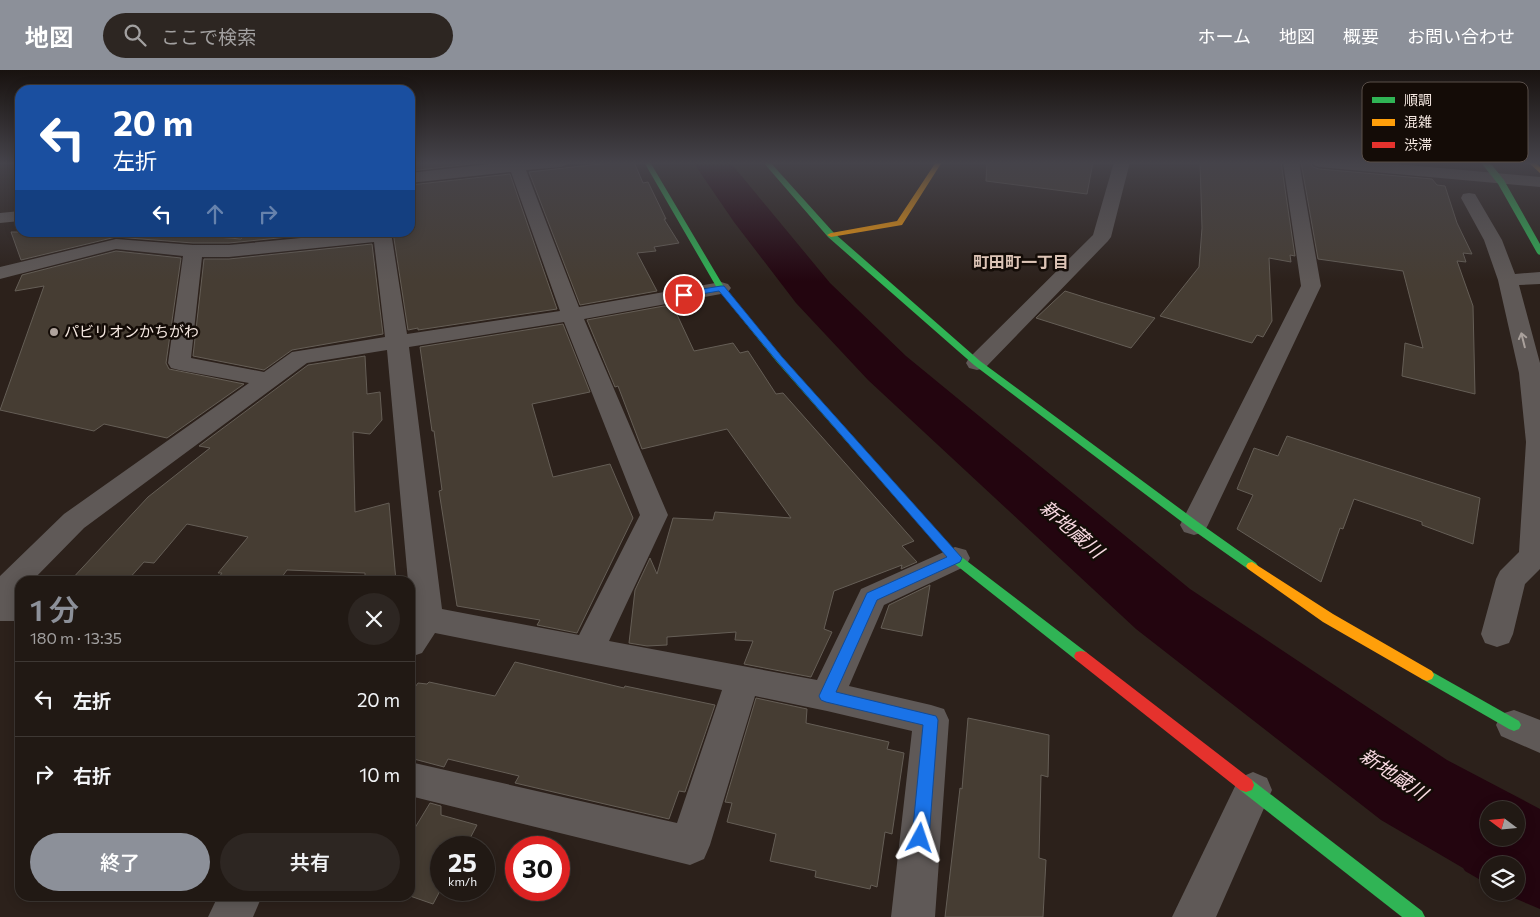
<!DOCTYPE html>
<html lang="ja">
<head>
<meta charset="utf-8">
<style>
	body { margin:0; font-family:Commissioner,"Noto Sans JP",sans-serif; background:#2d2622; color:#f1f3f6; height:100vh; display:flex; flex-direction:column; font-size:19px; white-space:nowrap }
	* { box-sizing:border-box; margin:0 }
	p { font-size:16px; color:#a2a0a0 }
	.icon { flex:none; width:28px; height:28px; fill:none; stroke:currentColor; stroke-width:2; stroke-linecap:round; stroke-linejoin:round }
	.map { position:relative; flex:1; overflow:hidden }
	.sheet { position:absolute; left:15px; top:506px; width:400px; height:325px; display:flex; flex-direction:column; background:#211914; border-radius:15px; box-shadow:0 2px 12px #0003,0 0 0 1px #3e3834 }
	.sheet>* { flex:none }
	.top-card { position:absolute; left:15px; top:15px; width:400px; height:152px; border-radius:15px; box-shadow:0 2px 12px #0003,0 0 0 1px #3e3834; background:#1a4fa0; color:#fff; overflow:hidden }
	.needle { width:32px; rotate:286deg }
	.controls { position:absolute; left:1480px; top:731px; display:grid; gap:10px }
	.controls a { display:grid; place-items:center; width:45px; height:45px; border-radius:50%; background:#211914; box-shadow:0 2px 12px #0003,0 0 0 1px #3e3834; font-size:25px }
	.speed { position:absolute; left:430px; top:766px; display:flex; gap:10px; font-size:25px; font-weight:700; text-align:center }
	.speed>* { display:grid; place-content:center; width:65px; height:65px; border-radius:50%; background:#211914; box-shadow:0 2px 12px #0003,0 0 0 1px #3e3834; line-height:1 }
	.speed small { font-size:12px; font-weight:400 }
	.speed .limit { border:8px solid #d22; background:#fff; color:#111 }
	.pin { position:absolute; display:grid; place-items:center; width:42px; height:42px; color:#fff; margin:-21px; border:2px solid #fff; border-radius:50%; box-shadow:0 1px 5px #0007 }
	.me { position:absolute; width:55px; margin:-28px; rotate:5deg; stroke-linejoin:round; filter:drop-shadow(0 0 4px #0008) }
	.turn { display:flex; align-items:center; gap:18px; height:105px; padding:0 15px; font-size:22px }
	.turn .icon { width:65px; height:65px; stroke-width:2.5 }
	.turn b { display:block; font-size:35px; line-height:42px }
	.lanes { display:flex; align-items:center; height:48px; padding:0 15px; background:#0003; justify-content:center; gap:25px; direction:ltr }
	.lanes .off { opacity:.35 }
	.round { display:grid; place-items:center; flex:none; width:52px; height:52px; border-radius:26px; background:#2d2622 }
	.overview { display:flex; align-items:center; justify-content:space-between; height:85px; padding:0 15px }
	h1 { font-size:30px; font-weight:600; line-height:38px; color:#8c9099 }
	.primary-button { display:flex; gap:10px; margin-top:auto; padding:10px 15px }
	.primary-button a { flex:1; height:58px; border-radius:30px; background:#8c9099; color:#fff; font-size:20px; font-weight:600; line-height:58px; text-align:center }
	.primary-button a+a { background:#2d2622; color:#f1f3f6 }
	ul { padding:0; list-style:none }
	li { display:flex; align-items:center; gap:15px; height:75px; padding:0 15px; border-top:1px solid #3e3834 }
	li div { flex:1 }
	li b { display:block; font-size:19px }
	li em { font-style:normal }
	header { display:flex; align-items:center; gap:30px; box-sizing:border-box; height:70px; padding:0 25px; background:#8c9099; color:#fff }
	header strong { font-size:24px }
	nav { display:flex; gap:28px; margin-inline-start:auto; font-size:18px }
	.search { width:350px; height:45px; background:#2d2622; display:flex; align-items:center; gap:12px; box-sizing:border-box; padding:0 18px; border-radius:28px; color:#a2a0a0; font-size:19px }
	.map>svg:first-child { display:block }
</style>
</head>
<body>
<header>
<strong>地図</strong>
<div class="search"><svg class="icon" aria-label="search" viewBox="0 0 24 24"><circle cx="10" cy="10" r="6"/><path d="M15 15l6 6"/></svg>ここで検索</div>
<nav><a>ホーム</a><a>地図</a><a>概要</a><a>お問い合わせ</a></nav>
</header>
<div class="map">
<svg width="1540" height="847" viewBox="0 0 1540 847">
	<rect width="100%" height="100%" fill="#2c211b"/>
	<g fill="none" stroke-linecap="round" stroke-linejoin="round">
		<path fill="#23050f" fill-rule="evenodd" d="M693,92H730L830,213L906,286L1190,519L1447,690L1540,739V839L1500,822H1516V795H1489V815L1465,801L1463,798L1381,750L1136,559L868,310L796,233L734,152ZM1489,740H1516V768H1489Z"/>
	</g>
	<g fill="#463d33" stroke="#655e56">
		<polygon points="410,92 488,92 410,101"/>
		<polygon points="618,92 634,92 643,113 648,112 666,149 664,149 679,173 654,177 656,181 637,183 657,221 580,235 529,102"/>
		<polygon points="987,92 1093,92 1087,124 986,111"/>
		<polygon points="1200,92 1281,92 1295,186 1290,185 1291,192 1269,188 1272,251 1263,267 1257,265 1252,273 1160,246 1199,197 1202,158"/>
		<polygon points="1301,92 1310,92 1313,97 1319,99 1432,109 1437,115 1445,116 1457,153 1472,184 1463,183 1466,192 1457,191 1473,236 1475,324 1402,306 1405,273 1423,278 1403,201 1318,189"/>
		<polygon points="510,104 557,239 418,260 418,258 408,260 393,162 410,162 410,115"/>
		<polygon points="11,162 156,162 241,169 246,162 338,162 229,173 193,173 116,167 21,190"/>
		<polygon points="372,174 383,264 292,280 264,300 193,286 204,189 229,189"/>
		<polygon points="116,181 181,188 166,293 169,299 244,314 167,368 104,354 94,361 0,340 44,216 15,221 22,205"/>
		<polygon points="1065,221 1100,232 1155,248 1131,278 1036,248"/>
		<polygon points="664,236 673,236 694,281 733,273 740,283 748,281 776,324 783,323 914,471 902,476 917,492 901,499 902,495 834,521 824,559 832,562 811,607 744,594 753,571 735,570 736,562 667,567 667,575 647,576 629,573 635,520 650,488 657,504 673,448 713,450 715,442 791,448 727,359 642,379 618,316 615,317 587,250"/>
		<polygon points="563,254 590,322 532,334 553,407 610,394 633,448 577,563 537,555 540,550 457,536 439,421 442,420 434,361 432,361 420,277"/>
		<polygon points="365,286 367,324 380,322 382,350 370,364 353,362 355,442 389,433 396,511 365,511 365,503 287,500 279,511 216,511 222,503 218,503 248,467 187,454 154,493 144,492 127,511 70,511 148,427 210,378 199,376 308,295"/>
		<polygon points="1287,366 1480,428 1473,474 1422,455 1422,452 1354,429 1343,459 1340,458 1321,512 1237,459 1253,425 1237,419 1254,378 1278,386"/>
		<polygon points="930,515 922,566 881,558 889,535"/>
		<polygon points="515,592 624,618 625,616 715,635 685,722 679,721 669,749 515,713 519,706 448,689 444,697 410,688 410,624 418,613 427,614 429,612 495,626"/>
		<polygon points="756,628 807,639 806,653 889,672 887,679 904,683 892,764 885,762 877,817 871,815 870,819 815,807 816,801 770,791 776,764 727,752 732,733 725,732"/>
		<polygon points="968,648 1049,665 1048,707 1041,705 1039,788 1046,790 1043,847 945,847 960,718 962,719"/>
		<polygon points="430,733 441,736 441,745 477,755 465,778 441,778 441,819 433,834 410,826 410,766"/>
	</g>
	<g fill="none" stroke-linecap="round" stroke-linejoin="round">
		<g fill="#5f5957" fill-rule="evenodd">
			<path d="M507,92H568L566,95L561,97L526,100L579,237L721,212L728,214L731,218L728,222L721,224L584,249L668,445L609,571L817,610L861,519L955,477L966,480L970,488L966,496L884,535L849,616L931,635L944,639L949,650L935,847H891L912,661L827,641L755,626L710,775L704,789L690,795L410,726V692L677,753L722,620L435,563L422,583L410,587V511H408L387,280L307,293L84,458L32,511H20V524L17,527H20V551H0V506L64,444L249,313L179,300L171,298L168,293L183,186L116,179L0,209V197L116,169L193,175H229L363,162H391L407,264L560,241L511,102L410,113V103ZM374,172L385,267L292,282L264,302L191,288L202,187H229ZM564,252L640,445L579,565L442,539L409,277Z"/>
			<polygon points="1114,92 1130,92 1111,167 1108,171 985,298 977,300 969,298 966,293 969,288 1093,165"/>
			<polygon points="1283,92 1299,92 1321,216 1208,455 1204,462 1194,465 1184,462 1180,455 1301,216"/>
			<polygon points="1312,92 1374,92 1540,107 1540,117 1319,97 1314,95"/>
			<polygon points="1469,123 1475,124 1502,170 1515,204 1540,202 1540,214 1519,215 1540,293 1540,499 1525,514 1513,564 1509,573 1497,577 1485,573 1481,564 1496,509 1500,501 1519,482 1526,372 1519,303 1498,210 1484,170 1461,128 1463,124"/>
			<polygon points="20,141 20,151 0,153 0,143"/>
			<polygon points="1514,640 1540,650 1540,683 1501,666 1496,655 1501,644"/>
			<polygon points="1253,702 1267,708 1272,720 1216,847 1172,847 1239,708"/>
			<polygon points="218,826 262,826 253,847 208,847"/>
		</g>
		<g fill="#30b455" fill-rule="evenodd">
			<polygon points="644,92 650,92 724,217 782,287 959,485 1086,582 1088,586 1086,590 1081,591 1076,590 951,491 776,291 717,218"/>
			<polygon points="763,92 770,92 834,163 980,291 1198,452 1256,493 1258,496 1256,499 1248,499 1190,458 974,295 828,167"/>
			<polygon points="1427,599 1519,651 1521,655 1519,659 1514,661 1509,659 1422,609 1420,605 1422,601"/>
			<polygon points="1246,708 1252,710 1422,841 1425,847 1402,847 1240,720 1238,715 1240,710"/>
		</g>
		<g fill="#ff9f0a" fill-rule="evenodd">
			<polygon points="936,92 942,92 902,155 831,167 827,165 831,163 897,151"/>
			<polygon points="1528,92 1535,92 1540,97 1540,103"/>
			<polygon points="1252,492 1333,544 1432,601 1434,605 1432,609 1427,611 1422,609 1323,552 1248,499 1246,496 1248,493"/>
		</g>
		<polygon fill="#e5322d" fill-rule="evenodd" points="1081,581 1086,582 1252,710 1254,715 1252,720 1246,722 1240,720 1076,590 1074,586 1076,582"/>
		<polyline stroke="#30b455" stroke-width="7" points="1485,92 1501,112 1540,181"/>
	</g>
	<defs><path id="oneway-shaft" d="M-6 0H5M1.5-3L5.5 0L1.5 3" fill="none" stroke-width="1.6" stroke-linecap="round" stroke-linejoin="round" transform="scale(1.25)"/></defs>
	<use stroke="#aaa19c" href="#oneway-shaft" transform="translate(1523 270) rotate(-104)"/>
	<linearGradient id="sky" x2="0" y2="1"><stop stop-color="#18120f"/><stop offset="0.44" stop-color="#45434a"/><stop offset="1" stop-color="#45434a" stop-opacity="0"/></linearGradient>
	<rect width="1540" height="211" fill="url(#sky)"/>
	<polygon fill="#1a73e8" stroke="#114b97" points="721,216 724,216 782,287 962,488 960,492 877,530 836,622 936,646 938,650 929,768 926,774 920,776 914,774 912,768 923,655 826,632 821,630 819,626 867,523 947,487 776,290 719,221 684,227 680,225 684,222"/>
	<circle fill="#afa39c" stroke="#140c07" stroke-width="2" cx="54" cy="262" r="5"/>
	<g text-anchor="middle" stroke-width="5" stroke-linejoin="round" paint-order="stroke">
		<g font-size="15" fill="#f6e9e2" stroke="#140c07" text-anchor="start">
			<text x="64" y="267">パビリオンかちがわ</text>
		</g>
		<g font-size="16" font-weight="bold" fill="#dec5b7" stroke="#140c07">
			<text x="1021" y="198">町田町一丁目</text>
		</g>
		<g font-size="19" font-style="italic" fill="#f9dae2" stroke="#140c07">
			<text transform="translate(1072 459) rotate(41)" y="7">新地蔵川</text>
			<text transform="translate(1394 704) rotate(34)" y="7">新地蔵川</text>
		</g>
	</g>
	<rect x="1362" y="12" width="166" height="80" rx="8" fill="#140c07" stroke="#584e49" stroke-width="1"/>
	<rect x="1372" y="27" width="23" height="6" fill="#30b455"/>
	<rect x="1372" y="49" width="23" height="7" fill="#ff9f0a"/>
	<rect x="1372" y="72" width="23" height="6" fill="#e5322d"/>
	<g font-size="14" fill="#f6e9e2">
		<text x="1404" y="35">順調</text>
		<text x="1404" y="57">混雑</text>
		<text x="1404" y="80">渋滞</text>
	</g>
</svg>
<div class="controls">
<a><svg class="needle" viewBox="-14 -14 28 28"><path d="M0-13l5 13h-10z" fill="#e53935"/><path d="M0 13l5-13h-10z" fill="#a2a0a0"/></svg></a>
<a><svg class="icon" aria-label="layers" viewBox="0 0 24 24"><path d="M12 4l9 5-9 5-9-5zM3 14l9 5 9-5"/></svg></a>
</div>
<div class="speed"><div>25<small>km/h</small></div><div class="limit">30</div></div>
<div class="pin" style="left:684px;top:225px;background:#d93025"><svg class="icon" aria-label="arrive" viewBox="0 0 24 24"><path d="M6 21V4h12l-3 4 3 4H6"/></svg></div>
<svg class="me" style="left:920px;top:768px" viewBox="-20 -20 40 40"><path d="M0-17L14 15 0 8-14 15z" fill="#1a73e8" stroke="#fff" stroke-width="4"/></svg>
<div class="top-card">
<div class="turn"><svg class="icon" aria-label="left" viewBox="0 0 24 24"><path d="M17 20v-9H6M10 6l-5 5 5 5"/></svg><div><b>20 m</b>左折</div></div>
<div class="lanes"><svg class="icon" aria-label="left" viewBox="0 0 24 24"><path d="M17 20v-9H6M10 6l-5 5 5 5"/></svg><svg class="icon off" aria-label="ahead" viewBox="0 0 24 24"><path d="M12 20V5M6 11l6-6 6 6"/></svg><svg class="icon off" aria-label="right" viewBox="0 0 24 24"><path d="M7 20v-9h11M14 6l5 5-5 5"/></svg></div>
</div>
<section class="sheet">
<div class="overview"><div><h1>1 分</h1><p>180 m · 13:35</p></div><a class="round"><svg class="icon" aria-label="close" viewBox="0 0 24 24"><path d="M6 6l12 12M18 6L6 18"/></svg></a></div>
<ul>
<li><svg class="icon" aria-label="left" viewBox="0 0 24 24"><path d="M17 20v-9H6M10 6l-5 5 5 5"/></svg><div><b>左折</b></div><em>20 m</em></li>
<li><svg class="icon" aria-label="right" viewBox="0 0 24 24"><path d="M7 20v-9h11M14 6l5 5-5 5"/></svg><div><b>右折</b></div><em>10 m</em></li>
</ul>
<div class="primary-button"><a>終了</a><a>共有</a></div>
</section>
</div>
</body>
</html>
